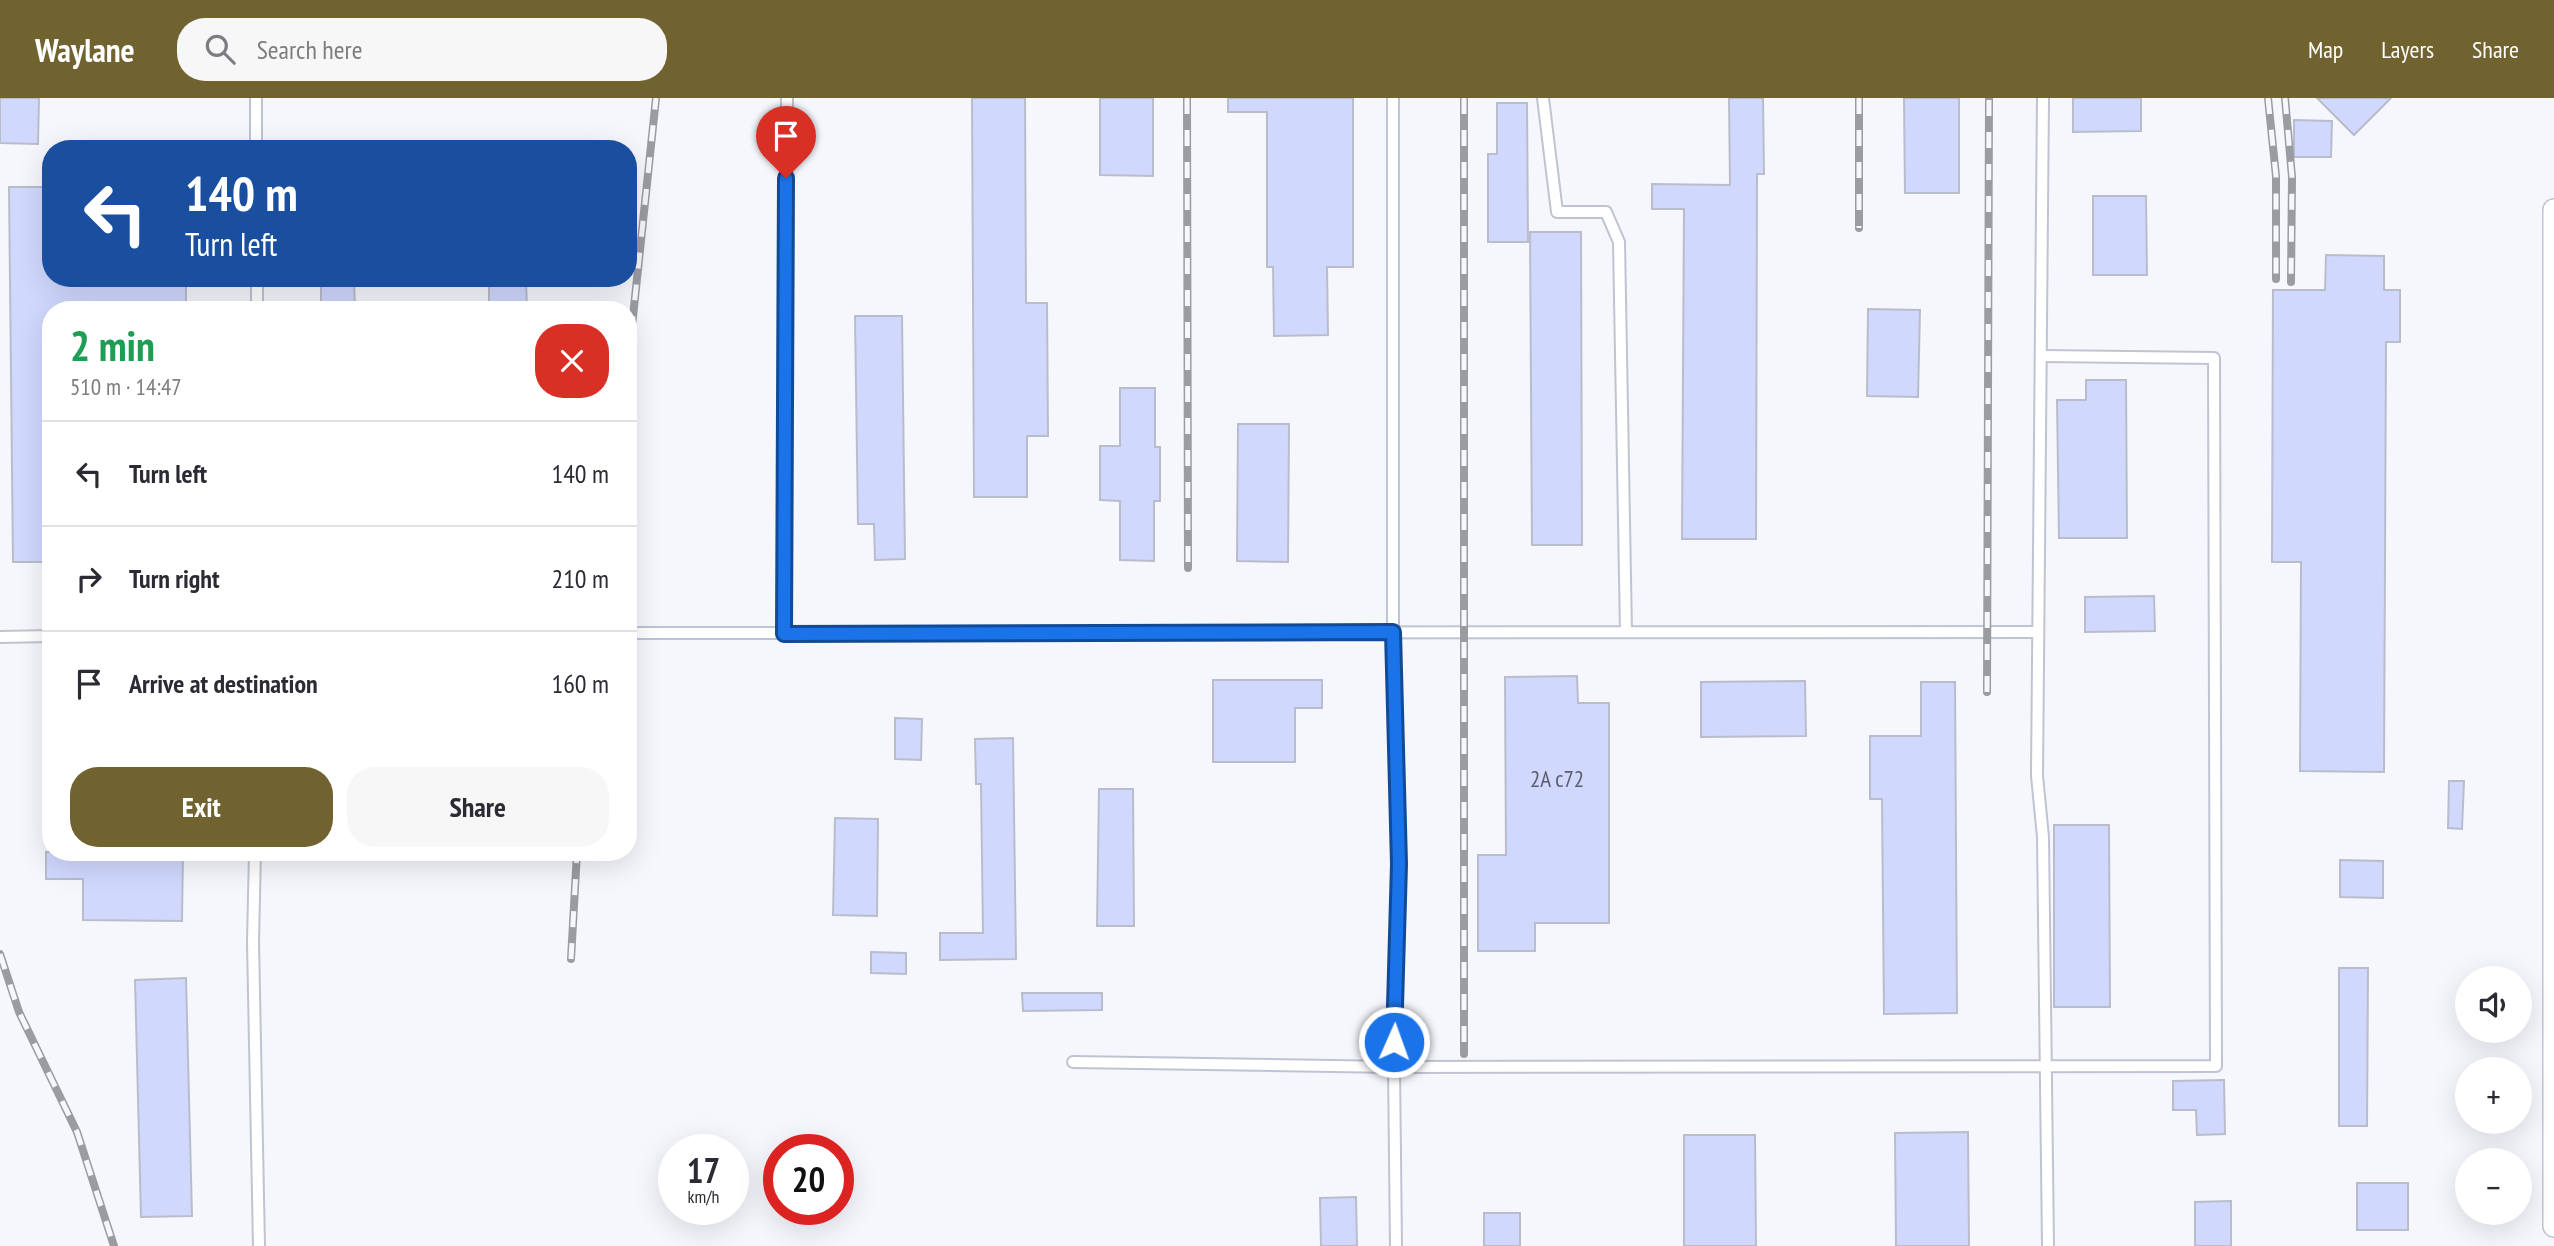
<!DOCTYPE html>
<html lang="en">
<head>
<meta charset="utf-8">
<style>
	body { margin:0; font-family:"PT Sans Narrow",sans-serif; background:#f7f7f7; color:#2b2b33; height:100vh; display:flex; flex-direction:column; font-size:26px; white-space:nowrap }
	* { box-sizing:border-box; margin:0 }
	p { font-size:23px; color:#7c7c81 }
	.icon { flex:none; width:38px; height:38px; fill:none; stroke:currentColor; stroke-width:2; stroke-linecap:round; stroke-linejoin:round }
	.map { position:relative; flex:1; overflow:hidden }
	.drawer { position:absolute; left:42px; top:203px; width:595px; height:560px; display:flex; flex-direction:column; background:#fff; border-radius:28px; box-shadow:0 7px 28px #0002 }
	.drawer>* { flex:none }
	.top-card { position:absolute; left:42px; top:42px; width:595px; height:147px; border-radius:28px; box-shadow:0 7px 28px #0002; background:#1a4fa0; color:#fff; overflow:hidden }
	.fabs { position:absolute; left:2455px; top:868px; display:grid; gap:14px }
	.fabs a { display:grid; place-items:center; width:77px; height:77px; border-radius:50%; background:#fff; box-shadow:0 7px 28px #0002; font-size:35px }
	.speed { position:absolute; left:658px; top:1036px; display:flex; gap:14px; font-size:35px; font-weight:700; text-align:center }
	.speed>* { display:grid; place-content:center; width:91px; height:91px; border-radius:50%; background:#fff; box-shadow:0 7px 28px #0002; line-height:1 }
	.speed small { font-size:18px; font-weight:400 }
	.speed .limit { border:10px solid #d22; background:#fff; color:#111 }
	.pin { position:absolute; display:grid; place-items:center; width:60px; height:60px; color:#fff; margin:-72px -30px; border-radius:50% 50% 50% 0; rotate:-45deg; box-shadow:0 0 7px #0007 }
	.pin .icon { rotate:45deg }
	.me { position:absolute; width:77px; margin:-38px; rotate:2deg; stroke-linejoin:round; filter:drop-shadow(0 0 5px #0008) }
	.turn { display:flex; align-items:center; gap:24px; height:147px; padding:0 28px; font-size:32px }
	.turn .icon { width:91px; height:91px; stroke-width:2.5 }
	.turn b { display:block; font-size:49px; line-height:60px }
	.round { display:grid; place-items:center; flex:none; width:74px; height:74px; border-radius:28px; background:#f7f7f7 }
	.summary { display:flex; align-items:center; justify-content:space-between; height:119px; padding:0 28px }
	h1 { font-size:42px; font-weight:600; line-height:52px; color:#1e9e55 }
	.button { display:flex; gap:14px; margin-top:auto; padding:14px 28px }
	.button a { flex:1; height:80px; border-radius:28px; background:#716330; color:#fff; font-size:28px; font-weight:600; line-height:80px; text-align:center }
	.button a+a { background:#f7f7f7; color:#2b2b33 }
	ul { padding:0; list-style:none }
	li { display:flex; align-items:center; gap:21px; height:105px; padding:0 28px; border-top:2px solid #e1e1e2 }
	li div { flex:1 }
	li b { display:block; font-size:26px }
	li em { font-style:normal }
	header { display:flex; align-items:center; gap:42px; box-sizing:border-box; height:98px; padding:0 35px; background:#716330; color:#fff }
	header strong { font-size:33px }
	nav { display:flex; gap:38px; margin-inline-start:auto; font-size:24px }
	.search { width:490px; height:63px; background:#f7f7f7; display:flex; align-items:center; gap:18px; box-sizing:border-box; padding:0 24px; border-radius:28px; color:#7c7c81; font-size:26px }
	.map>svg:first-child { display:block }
</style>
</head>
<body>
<header>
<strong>Waylane</strong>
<div class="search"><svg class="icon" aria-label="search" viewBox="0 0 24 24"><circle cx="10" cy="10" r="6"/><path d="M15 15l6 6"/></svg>Search here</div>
<nav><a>Map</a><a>Layers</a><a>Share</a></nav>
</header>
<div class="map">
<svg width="2554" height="1148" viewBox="0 0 2554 1148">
	<rect width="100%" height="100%" fill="#f6f7fd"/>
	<g fill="#d0d8fe" stroke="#b9bdcb" stroke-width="2">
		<polygon points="0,0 39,0 38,46 0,45"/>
		<polygon points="972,0 1025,0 1026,205 1047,205 1048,338 1027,338 1027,399 974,399"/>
		<polygon points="1100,0 1153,0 1153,78 1100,77"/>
		<polygon points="1228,0 1353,0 1353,169 1327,169 1328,237 1274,238 1273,169 1267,169 1267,14 1228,14"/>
		<polygon points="1729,0 1763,0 1764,76 1757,76 1756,441 1682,441 1684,111 1652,111 1652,86 1730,87"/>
		<polygon points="1904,0 1959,0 1959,95 1905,95"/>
		<polygon points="2073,0 2141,0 2141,33 2073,34"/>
		<polygon points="2317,0 2391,0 2354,37"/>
		<polygon points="1497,5 1527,5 1528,144 1488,144 1488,56 1497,56"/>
		<polygon points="2294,22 2332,23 2331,59 2294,59"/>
		<polygon points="9,89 51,89 51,180 186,180 186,212 51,212 51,464 13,464"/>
		<polygon points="2093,98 2146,98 2147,177 2093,177"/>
		<polygon points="1530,134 1581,134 1582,447 1532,447"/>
		<polygon points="2326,157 2384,158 2384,192 2400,192 2400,244 2386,244 2384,674 2300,673 2301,464 2272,464 2273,192 2325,192"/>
		<polygon points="321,180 354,180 355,212 321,212"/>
		<polygon points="489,180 526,180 527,212 489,212"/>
		<polygon points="1868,211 1920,212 1918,299 1867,298"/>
		<polygon points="855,218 902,218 905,461 875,462 874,426 858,426"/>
		<polygon points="2086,282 2126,282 2127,440 2059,440 2057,302 2086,302"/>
		<polygon points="1120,290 1155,290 1155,349 1160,349 1160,403 1154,403 1154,463 1120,462 1120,403 1100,402 1100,348 1120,348"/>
		<polygon points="1238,326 1289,326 1288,464 1237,463"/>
		<polygon points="2154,498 2155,533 2085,534 2085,499"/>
		<polygon points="1577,578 1578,605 1609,605 1609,825 1535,825 1535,853 1478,853 1478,757 1506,757 1505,579"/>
		<polygon points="1213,582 1322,582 1322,610 1295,610 1295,664 1213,664"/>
		<polygon points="1805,583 1806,638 1701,639 1701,584"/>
		<polygon points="1921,584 1955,584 1957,915 1884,916 1882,701 1870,701 1870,638 1921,638"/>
		<polygon points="895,620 922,621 921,662 895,661"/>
		<polygon points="1013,640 1016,861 940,862 940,835 983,835 981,686 976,686 975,641"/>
		<polygon points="2449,683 2464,683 2462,731 2448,730"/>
		<polygon points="1099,691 1133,691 1134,828 1097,828"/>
		<polygon points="835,720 878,721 877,818 833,817"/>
		<polygon points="2054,727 2109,727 2110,909 2054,909"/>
		<polygon points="46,754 183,754 182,823 83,822 83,781 46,781"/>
		<polygon points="2340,762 2383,763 2383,800 2340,799"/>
		<polygon points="871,854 906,855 906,876 871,875"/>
		<polygon points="2339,870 2368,870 2367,1028 2339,1028"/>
		<polygon points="186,880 192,1118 141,1119 135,882"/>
		<polygon points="1022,895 1102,895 1102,912 1023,913"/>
		<polygon points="2224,982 2225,1036 2197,1037 2196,1012 2173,1012 2173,983"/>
		<polygon points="1968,1034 1969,1148 1896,1148 1895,1035"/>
		<polygon points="1684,1037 1755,1037 1756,1148 1684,1148"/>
		<rect x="2357" y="1085" width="51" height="47"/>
		<polygon points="1356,1099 1357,1148 1321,1148 1320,1100"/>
		<polygon points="2231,1103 2231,1148 2195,1148 2195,1104"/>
		<rect x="1484" y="1115" width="36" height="33"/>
	</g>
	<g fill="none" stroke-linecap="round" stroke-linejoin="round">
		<g stroke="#c0c3d2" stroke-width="14">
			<g id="service">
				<polyline points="256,0 256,51"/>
				<polyline points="1393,0 1393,534 1399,766 1394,969 1396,1148"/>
				<polyline points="1543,0 1557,114 1606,114 1619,144 1626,534"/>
				<polyline points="2043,0 2037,678 2043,739 2048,1148"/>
				<polyline points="257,180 257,212"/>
				<polyline points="628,535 2038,534"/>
				<polyline points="784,536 787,0"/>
				<polyline points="0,539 51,538"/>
				<polyline points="255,754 253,844 259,1148"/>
				<polyline points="1073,964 1394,969 2216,968 2214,260 2042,258"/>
			</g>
		</g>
		<g stroke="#c0c3d2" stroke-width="24">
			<polyline id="minor" points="2554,112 2554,1128"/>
		</g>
		<use href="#service" stroke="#fff" stroke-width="10"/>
		<use href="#minor" stroke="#fff" stroke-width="21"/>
		<g stroke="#9b9ca2" stroke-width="8">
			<g id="rail">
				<polyline points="1187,0 1188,470"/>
				<polyline points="1464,0 1464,956"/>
				<polyline points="1859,0 1859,130"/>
				<polyline points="2268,0 2276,78 2276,181"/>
				<polyline points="2285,0 2292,79 2291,184"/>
				<polyline points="628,266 656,0"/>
				<polyline points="1987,594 1989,0"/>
				<polyline points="0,856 19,914 77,1034 114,1148"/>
				<polyline points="571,861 577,754"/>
			</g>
		</g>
		<use href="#rail" stroke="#f6f7fd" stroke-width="5" stroke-dasharray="16" stroke-linecap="butt"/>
	</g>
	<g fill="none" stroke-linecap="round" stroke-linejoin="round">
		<g stroke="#114b97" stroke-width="18">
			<polyline id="route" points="786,80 784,536 1393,534 1399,766 1394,944"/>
		</g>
		<use href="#route" stroke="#1a73e8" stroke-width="12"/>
	</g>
	<g text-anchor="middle" stroke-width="6" stroke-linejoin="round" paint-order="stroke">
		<g font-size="23" fill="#5c5e6c">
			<text x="1557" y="689">2А с72</text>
		</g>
	</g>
</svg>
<div class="fabs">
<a><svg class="icon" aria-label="sound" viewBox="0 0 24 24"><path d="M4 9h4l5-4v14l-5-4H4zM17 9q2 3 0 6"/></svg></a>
<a>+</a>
<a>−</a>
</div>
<div class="speed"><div>17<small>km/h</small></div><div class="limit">20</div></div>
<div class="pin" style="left:786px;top:80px;background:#d93025"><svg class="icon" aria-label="arrive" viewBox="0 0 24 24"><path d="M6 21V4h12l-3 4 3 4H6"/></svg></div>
<svg class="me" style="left:1394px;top:944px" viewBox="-20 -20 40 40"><circle r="17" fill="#1a73e8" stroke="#fff" stroke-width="3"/><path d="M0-11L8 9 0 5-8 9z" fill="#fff"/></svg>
<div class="top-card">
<div class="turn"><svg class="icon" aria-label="left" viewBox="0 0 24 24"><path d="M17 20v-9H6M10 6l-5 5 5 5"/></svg><div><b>140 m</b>Turn left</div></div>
</div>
<section class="drawer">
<div class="summary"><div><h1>2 min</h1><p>510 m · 14:47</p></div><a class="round" style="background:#d93025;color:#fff"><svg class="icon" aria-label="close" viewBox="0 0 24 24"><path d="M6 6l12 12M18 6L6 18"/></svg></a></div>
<ul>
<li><svg class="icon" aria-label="left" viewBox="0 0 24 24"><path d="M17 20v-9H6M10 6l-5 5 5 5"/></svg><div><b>Turn left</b></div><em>140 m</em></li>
<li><svg class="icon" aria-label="right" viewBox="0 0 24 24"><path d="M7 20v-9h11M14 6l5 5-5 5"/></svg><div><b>Turn right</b></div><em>210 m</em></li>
<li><svg class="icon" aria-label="arrive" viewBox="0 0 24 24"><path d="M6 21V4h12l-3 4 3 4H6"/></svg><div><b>Arrive at destination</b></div><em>160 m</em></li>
</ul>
<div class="button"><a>Exit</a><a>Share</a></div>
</section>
</div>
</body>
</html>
